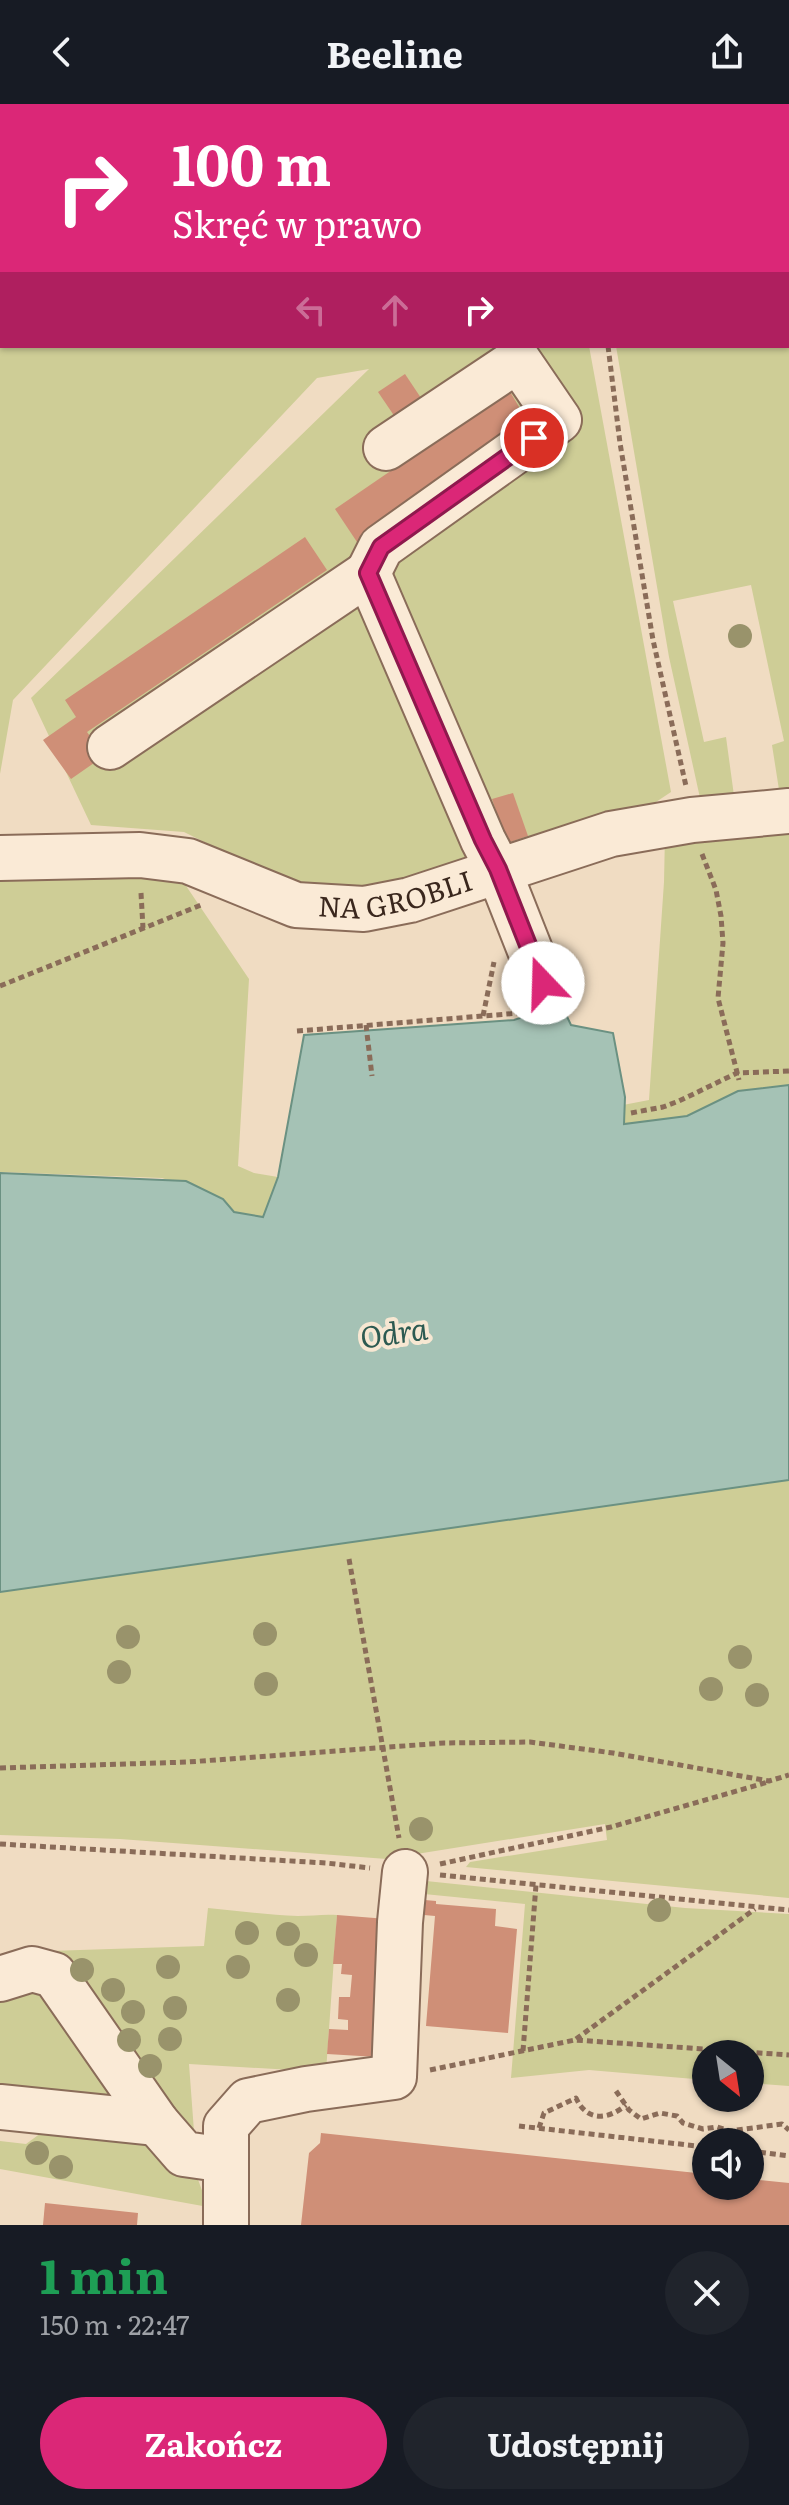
<!DOCTYPE html>
<html lang="pl">
<head>
<meta charset="utf-8">
<style>
	body { margin:0; font-family:Literata,serif; background:#20242c; color:#f1f3f6; height:100vh; display:flex; flex-direction:column; font-size:30px; white-space:nowrap }
	* { box-sizing:border-box; margin:0 }
	p { font-size:26px; color:#9ea1a6 }
	.icon { flex:none; width:44px; height:44px; fill:none; stroke:currentColor; stroke-width:2; stroke-linecap:round; stroke-linejoin:round }
	.map { position:relative; height:2121px; overflow:hidden }
	.side { display:flex; flex-direction:column; background:#171b24; flex:1 }
	.side>* { flex:none }
	.hud { position:absolute; left:0px; top:0px; width:790px; height:244px; box-shadow:0 2px 6px #0004; background:#db2777; color:#fff; overflow:hidden }
	.needle { width:52px; rotate:150deg }
	.buttons { position:absolute; left:692px; top:1936px; display:grid; gap:16px }
	.buttons a { display:grid; place-items:center; width:72px; height:72px; border-radius:50%; background:#171b24; box-shadow:0 2px 6px #0004; font-size:40px }
	.pin { position:absolute; display:grid; place-items:center; width:68px; height:68px; color:#fff; margin:-34px; border:4px solid #fff; border-radius:50%; box-shadow:0 2px 8px #0007 }
	.me { position:absolute; width:88px; margin:-44px; rotate:339deg; stroke-linejoin:round; filter:drop-shadow(0 0 6px #0008) }
	.turn { display:flex; align-items:center; gap:28px; height:168px; padding:0 40px; font-size:36px }
	.turn .icon { width:104px; height:104px; stroke-width:2.5 }
	.turn b { display:block; font-size:56px; line-height:68px }
	.lanes { display:flex; align-items:center; height:76px; padding:0 40px; background:#0003; justify-content:center; gap:40px; direction:ltr }
	.lanes .off { opacity:.35 }
	.round { display:grid; place-items:center; flex:none; width:84px; height:84px; border-radius:42px; background:#20242c }
	.head { display:flex; align-items:center; justify-content:space-between; height:136px; padding:0 40px }
	h1 { font-size:48px; font-weight:700; line-height:60px; color:#1e9e55 }
	.primary-button { display:flex; gap:16px; margin-top:auto; padding:16px 40px }
	.primary-button a { flex:1; height:92px; border-radius:48px; background:#db2777; color:#fff; font-size:32px; font-weight:700; line-height:92px; text-align:center }
	.primary-button a+a { background:#20242c; color:#f1f3f6 }
	header { display:flex; justify-content:space-between; align-items:center; height:104px; padding:0 40px; background:#171b24; font-size:36px; font-weight:700 }
	.map>svg:first-child { display:block }
</style>
</head>
<body>
<header><svg class="icon" aria-label="back" viewBox="0 0 24 24"><path d="M15 5l-7 7 7 7"/></svg>Beeline<svg class="icon" aria-label="share" viewBox="0 0 24 24"><path d="M12 15V3M7 8l5-5 5 5M5 13v7h14v-7"/></svg></header>
<div class="map">
<svg width="789" height="2121" viewBox="0 0 789 2121">
	<rect width="100%" height="100%" fill="#f0dcc2"/>
	<g fill="#cecd96">
		<polygon points="0,0 789,0 789,691 780,692 772,641 784,637 751,481 673,497 704,638 726,633 735,699 702,703 669,553 616,242 788,242 788,2 2,2 2,242 589,242 671,688 647,704 502,741 478,754 386,786 322,788 275,773 184,728 91,721 31,594 369,265 317,274 13,596 0,670"/>
		<polygon points="789,715 789,981 738,987 687,1012 623,1020 623,1001 649,996 664,778 665,730"/>
		<polygon points="0,765 176,767 249,875 238,1062 254,1069 278,1073 263,1113 234,1108 223,1095 162,1074 0,1068"/>
		<polygon points="789,1376 789,1794 466,1763 470,1758 607,1736 605,1720 404,1752 400,1756 120,1735 0,1731 0,1488"/>
		<polygon points="426,1777 685,1804 789,1810 789,1982 750,1979 750,1950 706,1950 706,1976 589,1966 511,1974 525,1800 424,1790"/>
		<path d="M208,1804C238,1807 268,1811 298,1812C312,1812 323,1810 337,1811L326,1968L189,1960L195,2041L56,1861L49,1847L204,1842Z"/>
		<polygon points="29,1884 47,1892 129,2004 0,1989 0,1890"/>
		<polygon points="56,2018 159,2039 196,2070 208,2103 0,2065 0,2037 26,2040"/>
	</g>
	<polygon fill="#a5c2b5" stroke="#6b9182" stroke-width="2" points="550,877 571,921 613,929 625,993 624,1020 687,1012 738,987 789,981 789,1376 0,1488 0,1069 186,1077 223,1095 234,1108 263,1113 278,1073 304,931 514,916 541,907 537,883"/>
	<g fill="#cf8f77">
		<polygon points="405,270 421,294 395,313 378,288"/>
		<polygon points="509,286 534,328 361,444 335,405"/>
		<polygon points="305,433 327,466 87,628 104,652 71,675 43,636 76,613 65,596"/>
		<polygon points="513,689 528,732 507,739 492,695"/>
		<polygon points="425,1796 436,1797 436,1800 496,1805 495,1822 517,1825 508,1929 426,1922 435,1812 424,1811"/>
		<polygon points="337,1811 387,1815 377,1953 327,1950 329,1925 348,1926 348,1916 338,1915 339,1893 350,1893 352,1871 341,1870 342,1860 333,1860"/>
		<polygon points="321,2029 706,2070 706,2082 750,2082 750,2075 789,2079 789,2121 301,2121 309,2049 320,2039"/>
		<polygon points="45,2099 138,2109 137,2121 43,2121"/>
	</g>
	<g fill="none" stroke-linecap="round" stroke-linejoin="round">
		<g stroke="#8a6c59" stroke-width="48">
			<g id="minor">
				<polyline points="368,469 381,443 559,316 518,256 386,344"/>
				<polyline points="110,643 368,469 483,736 498,765 543,879"/>
				<path id="s1" d="M0,754L140,751L188,757L296,801L364,805L410,796L611,730L692,716L789,707"/>
				<polyline points="0,1875 32,1865 54,1871 157,2019 184,2050 226,2056"/>
				<polyline points="0,2003 157,2019"/>
				<polyline points="226,2121 226,2022 248,1997 306,1985 394,1973 400,1818 405,1768"/>
			</g>
		</g>
		<g stroke="#8a6c59" stroke-width="5" stroke-dasharray="6 4" stroke-linecap="butt">
			<polyline points="439,0 441,2"/>
			<polyline points="529,0 531,2"/>
			<polyline points="788,22 789,22"/>
			<polyline points="608,242 620,339 653,536 686,682"/>
			<polyline points="702,750 716,786 721,812 723,839 718,894 739,976"/>
			<polyline points="141,789 143,824"/>
			<polyline points="0,882 201,801"/>
			<polyline points="483,912 494,858"/>
			<polyline points="366,921 372,972"/>
			<polyline points="297,927 520,909"/>
			<polyline points="631,1009 663,1003 679,997 737,969 789,967"/>
			<polyline points="349,1455 399,1734"/>
			<polyline points="0,1664 188,1658 444,1639 530,1638 613,1649 769,1677 789,1671"/>
			<polyline points="0,1740 326,1759 370,1764"/>
			<polyline points="440,1760 611,1723 768,1678"/>
			<polyline points="440,1771 789,1806"/>
			<polyline points="576,1935 755,1805"/>
			<polyline points="523,1947 536,1781"/>
			<polyline points="430,1966 575,1936 789,1951"/>
			<polyline points="616,1987 629,2006 641,2015 660,2009 677,2012 683,2019 703,2025 717,2023 730,2027 782,2020 789,2026"/>
			<polyline points="519,2022 706,2043"/>
			<path d="M539,2024L544,2009L576,1994C587,2018 608,2016 626,2001"/>
			<polyline points="750,2047 789,2052"/>
		</g>
		<use href="#minor" stroke="#faead6" stroke-width="44"/>
	</g>
	<g fill="#99936b">
		<circle cx="740" cy="532" r="12"/>
		<circle cx="265" cy="1530" r="12"/>
		<circle cx="128" cy="1533" r="12"/>
		<circle cx="740" cy="1553" r="12"/>
		<circle cx="119" cy="1568" r="12"/>
		<circle cx="266" cy="1580" r="12"/>
		<circle cx="711" cy="1585" r="12"/>
		<circle cx="757" cy="1591" r="12"/>
		<circle cx="421" cy="1725" r="12"/>
		<circle cx="659" cy="1806" r="12"/>
		<circle cx="247" cy="1829" r="12"/>
		<circle cx="288" cy="1830" r="12"/>
		<circle cx="306" cy="1851" r="12"/>
		<circle cx="168" cy="1863" r="12"/>
		<circle cx="238" cy="1863" r="12"/>
		<circle cx="82" cy="1866" r="12"/>
		<circle cx="113" cy="1886" r="12"/>
		<circle cx="288" cy="1896" r="12"/>
		<circle cx="175" cy="1904" r="12"/>
		<circle cx="133" cy="1908" r="12"/>
		<circle cx="170" cy="1935" r="12"/>
		<circle cx="129" cy="1936" r="12"/>
		<circle cx="150" cy="1962" r="12"/>
		<circle cx="37" cy="2049" r="12"/>
		<circle cx="61" cy="2063" r="12"/>
	</g>
	<g fill="none" stroke-linecap="round" stroke-linejoin="round">
		<g stroke="#8e194d" stroke-width="20">
			<polyline id="route" points="534,334 381,443 368,469 483,736 498,765 543,879"/>
		</g>
		<use href="#route" stroke="#db2777" stroke-width="14"/>
	</g>
	<g text-anchor="middle" stroke-width="8" stroke-linejoin="round" paint-order="stroke">
		<g font-size="28" fill="#3a271d" stroke="#f7e7d2">
			<text dy="10" stroke="none"><textPath href="#s1" startOffset="406">NA GROBLI</textPath></text>
		</g>
		<g font-size="30" font-style="italic" fill="#2c5a51" stroke="#f7e7d2">
			<text transform="translate(394 1230) rotate(-8)" y="10">Odra</text>
		</g>
	</g>
</svg>
<div class="buttons">
<a><svg class="needle" viewBox="-14 -14 28 28"><path d="M0-13l5 13h-10z" fill="#e53935"/><path d="M0 13l5-13h-10z" fill="#9ea1a6"/></svg></a>
<a><svg class="icon" aria-label="sound" viewBox="0 0 24 24"><path d="M4 9h4l5-4v14l-5-4H4zM17 9q2 3 0 6"/></svg></a>
</div>
<div class="pin" style="left:534px;top:334px;background:#d93025"><svg class="icon" aria-label="arrive" viewBox="0 0 24 24"><path d="M6 21V4h12l-3 4 3 4H6"/></svg></div>
<svg class="me" style="left:543px;top:879px" viewBox="-20 -20 40 40"><circle r="19" fill="#fff"/><path d="M0-13L10 11 0 6-10 11z" fill="#db2777"/></svg>
<div class="hud">
<div class="turn"><svg class="icon" aria-label="right" viewBox="0 0 24 24"><path d="M7 20v-9h11M14 6l5 5-5 5"/></svg><div><b>100 m</b>Skręć w prawo</div></div>
<div class="lanes"><svg class="icon off" aria-label="left" viewBox="0 0 24 24"><path d="M17 20v-9H6M10 6l-5 5 5 5"/></svg><svg class="icon off" aria-label="ahead" viewBox="0 0 24 24"><path d="M12 20V5M6 11l6-6 6 6"/></svg><svg class="icon" aria-label="right" viewBox="0 0 24 24"><path d="M7 20v-9h11M14 6l5 5-5 5"/></svg></div>
</div>
</div>
<section class="side">
<div class="head"><div><h1>1 min</h1><p>150 m · 22:47</p></div><a class="round"><svg class="icon" aria-label="close" viewBox="0 0 24 24"><path d="M6 6l12 12M18 6L6 18"/></svg></a></div>
<div class="primary-button"><a>Zakończ</a><a>Udostępnij</a></div>
</section>
</body>
</html>
